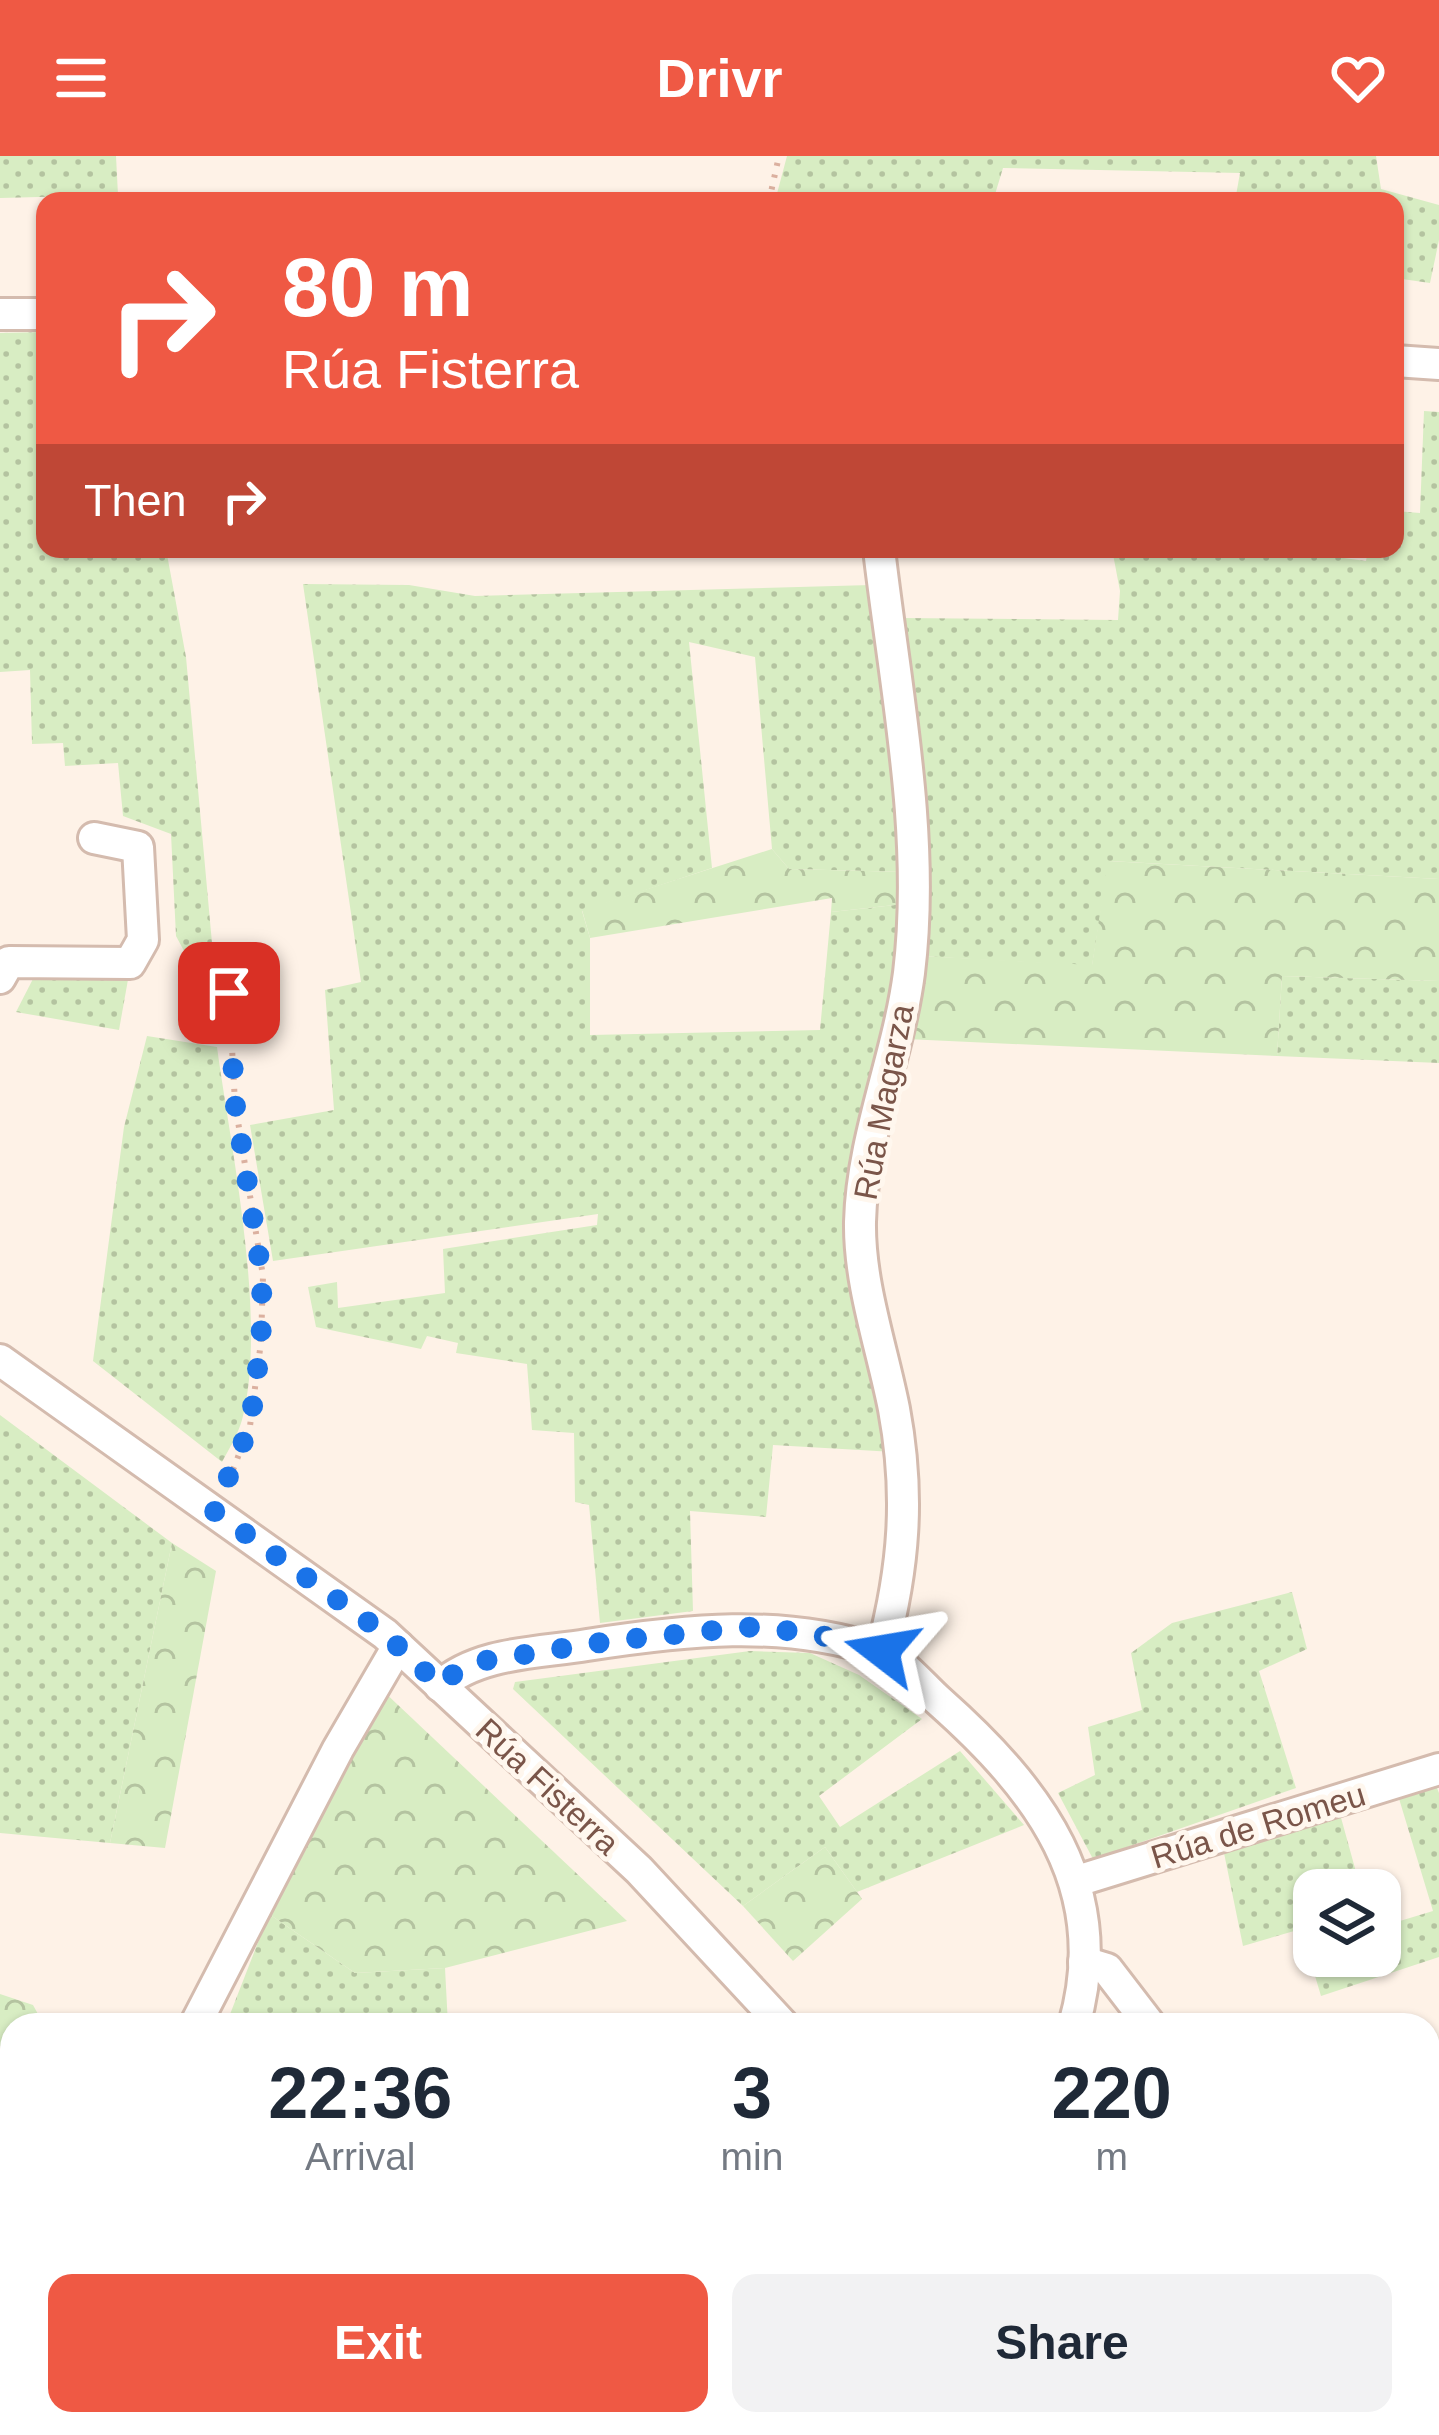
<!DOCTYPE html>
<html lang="en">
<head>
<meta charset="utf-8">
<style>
	body { margin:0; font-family:Arial,sans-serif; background:#f2f2f3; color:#1f2937; height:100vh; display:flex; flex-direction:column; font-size:45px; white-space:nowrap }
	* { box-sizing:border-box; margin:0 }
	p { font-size:39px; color:#747a83 }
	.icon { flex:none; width:66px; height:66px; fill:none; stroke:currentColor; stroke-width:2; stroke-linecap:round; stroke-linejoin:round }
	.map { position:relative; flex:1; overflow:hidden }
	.sheet { position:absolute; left:0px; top:1857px; width:1440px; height:423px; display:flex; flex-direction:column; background:#fff; border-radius:36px 36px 0 0; box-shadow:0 3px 9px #0004 }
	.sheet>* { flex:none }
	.top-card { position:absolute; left:36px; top:36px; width:1368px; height:366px; border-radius:24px; box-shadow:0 3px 9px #0004; background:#ef5944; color:#fff; overflow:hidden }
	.controls { position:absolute; left:1293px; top:1713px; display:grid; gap:24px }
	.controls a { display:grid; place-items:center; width:108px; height:108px; border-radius:24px; background:#fff; box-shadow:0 3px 9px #0004; font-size:60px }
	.pin { position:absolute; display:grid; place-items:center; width:102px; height:102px; color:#fff; margin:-51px; border-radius:24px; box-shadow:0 6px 18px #0006 }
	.me { position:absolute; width:132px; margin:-66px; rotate:284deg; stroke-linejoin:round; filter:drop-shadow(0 0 9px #0008) }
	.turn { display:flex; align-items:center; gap:42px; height:252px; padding:0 48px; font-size:54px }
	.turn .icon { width:156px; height:156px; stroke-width:2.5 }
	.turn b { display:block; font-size:84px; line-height:102px }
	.then { display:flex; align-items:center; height:114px; padding:0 48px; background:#0003; gap:24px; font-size:45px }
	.eta { display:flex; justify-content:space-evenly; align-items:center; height:204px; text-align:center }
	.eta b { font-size:72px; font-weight:700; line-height:84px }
	.action { display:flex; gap:24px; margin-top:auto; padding:24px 48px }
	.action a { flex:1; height:138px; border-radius:24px; background:#ef5944; color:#fff; font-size:48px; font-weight:700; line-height:138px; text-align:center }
	.action a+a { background:#f2f2f3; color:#1f2937 }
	header { display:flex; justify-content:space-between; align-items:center; height:156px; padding:0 48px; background:#ef5944; color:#fff; font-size:54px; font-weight:700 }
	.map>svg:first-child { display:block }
</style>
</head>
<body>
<header><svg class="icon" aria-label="menu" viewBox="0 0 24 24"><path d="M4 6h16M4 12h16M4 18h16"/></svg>Drivr<svg class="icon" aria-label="heart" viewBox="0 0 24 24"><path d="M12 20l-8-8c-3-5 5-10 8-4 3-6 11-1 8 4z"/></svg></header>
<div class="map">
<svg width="1439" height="2279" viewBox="0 0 1439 2279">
	<defs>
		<pattern id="grass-dots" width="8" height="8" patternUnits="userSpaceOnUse" patternTransform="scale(3)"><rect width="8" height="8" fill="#d8edc3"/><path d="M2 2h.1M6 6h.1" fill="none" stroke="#b4c3a0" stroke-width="1.8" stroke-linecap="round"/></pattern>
		<pattern id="forest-crowns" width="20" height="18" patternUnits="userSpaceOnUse" patternTransform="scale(3)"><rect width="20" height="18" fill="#d8edc3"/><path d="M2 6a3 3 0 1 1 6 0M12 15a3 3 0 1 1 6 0" fill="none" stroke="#b4c3a0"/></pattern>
	</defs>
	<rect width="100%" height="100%" fill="#fef2e7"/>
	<g fill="url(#grass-dots)">
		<polygon points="0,0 116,0 118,39 0,42"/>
		<polygon points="787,0 1376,0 1381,33 1439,49 1439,84 1430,127 1395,122 1395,45 1235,45 1240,17 1003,12 993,45 775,45"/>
		<polygon points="45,176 45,393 166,393 186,501 214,809 190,806 176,780 171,678 123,660 118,607 65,610 63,587 32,588 30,514 0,516 0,177"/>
		<polygon points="1424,255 1439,256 1439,723 1109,705 1092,810 921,800 900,462 1118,464 1120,435 1112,393 1277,393 1366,405 1368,393 1395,393 1395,355 1420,357"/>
		<polygon points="303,428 409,429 475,440 871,429 906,716 789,713 772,693 755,501 689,486 712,712 582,755 590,782 590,879 820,874 831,756 904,748 904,794 860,981 894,1296 773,1289 766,1361 690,1355 693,1455 600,1467 589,1349 575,1346 574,1277 532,1274 527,1208 456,1197 458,1187 427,1180 421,1193 316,1171 308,1131 337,1126 338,1152 445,1137 443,1093 597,1069 598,1058 273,1105 250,969 334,954 325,834 361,826"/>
		<polygon points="129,818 119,874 16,856 35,819"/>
		<polygon points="1282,820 1439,825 1439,907 1277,900"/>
		<path d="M147,880L217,891C231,994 268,1166 242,1264C238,1278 229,1293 222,1306L93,1205L124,971Z"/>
		<polygon points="0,1259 172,1387 110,1687 0,1677"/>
		<polygon points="1292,1436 1307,1493 1259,1515 1296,1632 1093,1703 1058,1637 1095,1619 1088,1571 1142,1554 1131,1497 1172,1467"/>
		<polygon points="750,1495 810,1497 859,1519 922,1563 819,1640 840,1671 960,1595 1024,1669 857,1736 825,1691 743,1750 513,1533 515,1526"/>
		<polygon points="1435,1627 1439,1637 1439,1801 1321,1840 1301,1773 1243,1790 1224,1697 1340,1658 1361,1734 1314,1734 1314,1800 1380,1800 1380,1771 1433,1755 1397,1636"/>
		<polygon points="269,1758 355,1817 445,1812 448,1869 231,1869 227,1866"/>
		<polygon points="0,1910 12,1914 12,2113 0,2116"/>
		<polygon points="185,2268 398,2268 409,2279 188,2279"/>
		<polygon points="723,2268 1019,2268 1025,2279 726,2279"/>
	</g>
	<g fill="url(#forest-crowns)">
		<polygon points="772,693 789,713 906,716 904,748 831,756 832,742 590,782 582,754"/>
		<polygon points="1108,705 1439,723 1439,825 1282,820 1277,900 906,883 921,800 1092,809"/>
		<polygon points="172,1387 216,1415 165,1692 110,1687"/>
		<polygon points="380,1532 627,1765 445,1812 355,1817 269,1758"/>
		<polygon points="825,1691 862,1743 793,1805 743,1750"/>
		<polygon points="0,1838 33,1849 44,1869 12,1869 12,1895 0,1890"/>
		<polygon points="12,2113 12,2268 185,2268 188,2279 0,2279 0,2116"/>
		<polygon points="398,2268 553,2268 552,2279 409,2279"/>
	</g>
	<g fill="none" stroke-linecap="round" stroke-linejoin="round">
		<g stroke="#9fd8dc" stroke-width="10">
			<polyline points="0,2153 12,2152"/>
			<polyline points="409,2268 430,2279"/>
		</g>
		<g stroke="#d4bbae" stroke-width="36">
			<g id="minor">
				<polyline points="0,158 45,158"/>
				<polyline points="1395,205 1439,208"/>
				<path d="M879,393C895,531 926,679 909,817C898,901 862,981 860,1066C859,1128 882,1192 894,1253C910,1339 904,1411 882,1495"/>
				<polyline points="0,822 9,806 130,807 143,784 138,691 94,682"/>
				<polyline points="0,1204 385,1478 639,1714 783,1869"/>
				<path d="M440,1530C478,1496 538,1497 587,1489C684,1474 781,1463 876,1494C899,1501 921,1529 939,1545C1038,1633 1114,1731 1074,1869"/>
				<polyline points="1077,1725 1439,1613"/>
				<polyline points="1084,1806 1107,1813 1150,1869"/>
				<polyline points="195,1869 338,1593 398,1490"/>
				<polyline points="1082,2268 1091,2279"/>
			</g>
		</g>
		<g stroke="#dbb09f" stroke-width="6" stroke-dasharray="3 9" stroke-linecap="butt">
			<polyline points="769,45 779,0"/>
			<polyline points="229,837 235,947 263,1120 261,1186 250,1270 229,1324"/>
			<polyline points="0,1898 12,1903"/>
		</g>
		<use href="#minor" stroke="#fff" stroke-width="30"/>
	</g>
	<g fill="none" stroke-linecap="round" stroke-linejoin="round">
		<polyline stroke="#1a73e8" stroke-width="21" stroke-dasharray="0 37.8" points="229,837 235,947 262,1120 261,1186 250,1270 214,1355 385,1478 440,1530 458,1514 482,1505 610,1485 748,1471 812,1477 882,1495"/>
	</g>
	<g text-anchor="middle" stroke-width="10" stroke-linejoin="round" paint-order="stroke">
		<g font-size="33" fill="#7a5549" stroke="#fff7ee">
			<text transform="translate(883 946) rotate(-79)" y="12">Rúa Magarza</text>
			<text transform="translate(548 1630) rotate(43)" y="12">Rúa Fisterra</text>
			<text transform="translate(1258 1669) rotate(-17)" y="12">Rúa de Romeu</text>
		</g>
	</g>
</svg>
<div class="controls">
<a><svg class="icon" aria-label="layers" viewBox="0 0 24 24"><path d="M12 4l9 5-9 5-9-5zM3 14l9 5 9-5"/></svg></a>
</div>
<div class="pin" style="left:229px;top:837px;background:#d93025"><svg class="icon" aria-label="arrive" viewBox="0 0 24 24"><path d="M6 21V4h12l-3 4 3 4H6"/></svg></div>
<svg class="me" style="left:882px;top:1495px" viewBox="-20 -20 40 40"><path d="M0-17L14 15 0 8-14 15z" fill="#1a73e8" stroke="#fff" stroke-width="4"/></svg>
<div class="top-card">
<div class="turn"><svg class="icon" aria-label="right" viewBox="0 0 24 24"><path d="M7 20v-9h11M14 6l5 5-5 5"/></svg><div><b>80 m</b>Rúa Fisterra</div></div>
<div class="then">Then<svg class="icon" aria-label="right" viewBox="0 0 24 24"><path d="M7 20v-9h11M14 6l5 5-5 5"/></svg></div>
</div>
<section class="sheet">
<div class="eta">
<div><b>22:36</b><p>Arrival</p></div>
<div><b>3</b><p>min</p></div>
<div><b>220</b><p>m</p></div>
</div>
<div class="action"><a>Exit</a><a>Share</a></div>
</section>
</div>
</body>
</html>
